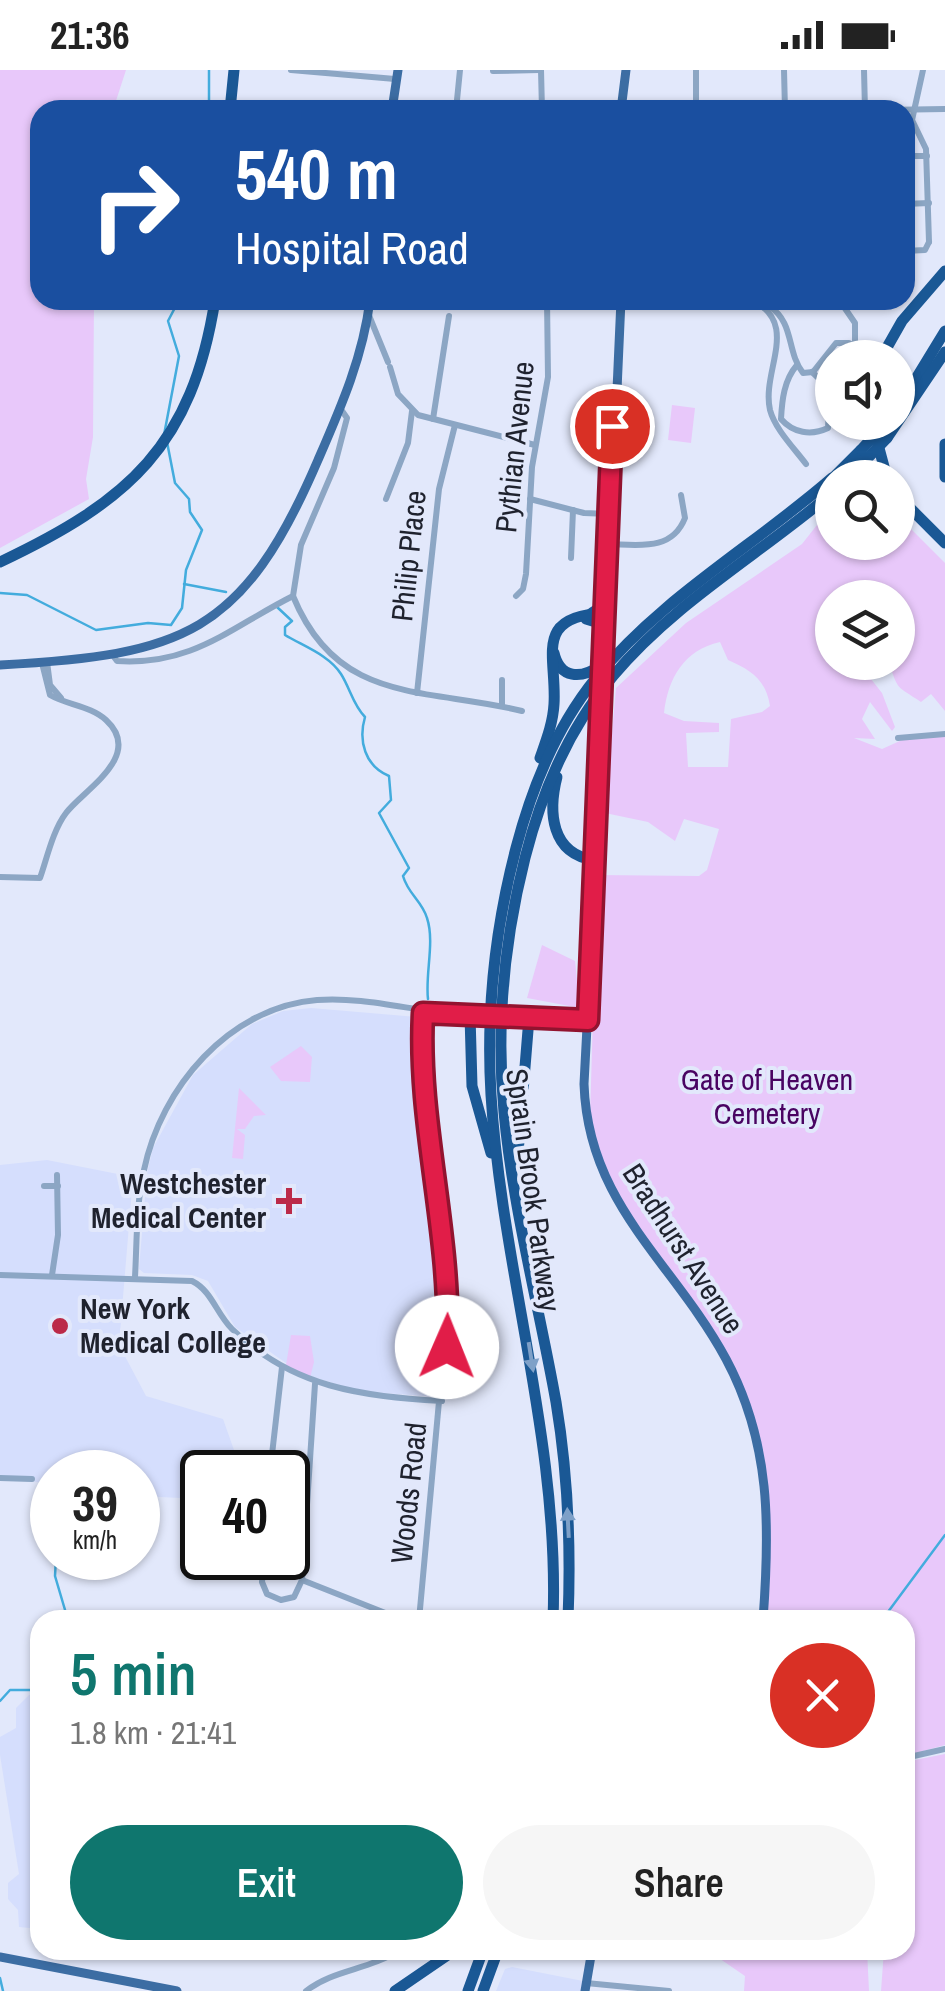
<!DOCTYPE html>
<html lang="en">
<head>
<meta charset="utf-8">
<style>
	body { margin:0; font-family:"Archivo Narrow",sans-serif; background:#f6f6f6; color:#222; height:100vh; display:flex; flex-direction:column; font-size:38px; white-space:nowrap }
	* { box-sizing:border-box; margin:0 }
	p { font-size:32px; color:#767676 }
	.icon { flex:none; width:55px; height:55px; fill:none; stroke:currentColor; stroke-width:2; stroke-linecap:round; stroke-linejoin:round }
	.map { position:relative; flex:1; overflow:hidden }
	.sheet { position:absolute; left:30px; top:1540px; width:885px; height:350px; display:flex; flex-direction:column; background:#fff; border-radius:30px; box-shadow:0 2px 8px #0004 }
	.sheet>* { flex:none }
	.hud { position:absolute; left:30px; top:30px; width:885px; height:210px; border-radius:30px; box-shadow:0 2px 8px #0004; background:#1a4fa0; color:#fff; overflow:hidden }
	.tools { position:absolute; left:815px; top:270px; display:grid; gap:20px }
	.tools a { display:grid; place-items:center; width:100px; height:100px; border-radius:50%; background:#fff; box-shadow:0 2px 8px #0004; font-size:50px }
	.speed { position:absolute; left:30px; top:1380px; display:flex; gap:20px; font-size:50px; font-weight:700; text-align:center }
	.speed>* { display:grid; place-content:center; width:130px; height:130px; border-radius:50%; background:#fff; box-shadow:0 2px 8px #0004; line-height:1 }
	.speed small { font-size:25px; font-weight:400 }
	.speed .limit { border:5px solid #111; border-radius:15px; background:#fff; color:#111 }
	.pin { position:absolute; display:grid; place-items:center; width:85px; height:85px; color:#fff; margin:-42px; border:5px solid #fff; border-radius:50%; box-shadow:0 2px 10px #0007 }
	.me { position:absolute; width:110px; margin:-55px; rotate:1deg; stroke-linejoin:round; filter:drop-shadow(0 0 8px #0008) }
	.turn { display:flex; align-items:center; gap:35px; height:210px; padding:0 40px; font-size:45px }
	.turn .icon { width:130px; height:130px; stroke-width:2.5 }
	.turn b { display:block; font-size:70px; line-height:85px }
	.round { display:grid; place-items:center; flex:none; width:105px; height:105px; border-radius:52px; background:#f6f6f6 }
	.overview { display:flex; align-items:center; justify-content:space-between; height:170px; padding:0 40px }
	h1 { font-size:60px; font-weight:600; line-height:75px; color:#0f766e }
	.button { display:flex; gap:20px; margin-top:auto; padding:20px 40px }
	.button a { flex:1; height:115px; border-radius:60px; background:#0f766e; color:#fff; font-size:40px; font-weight:600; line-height:115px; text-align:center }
	.button a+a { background:#f6f6f6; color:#222 }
	.status { display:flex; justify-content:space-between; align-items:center; height:70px; padding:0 50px; background:#fff; direction:ltr }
	.status svg { height:28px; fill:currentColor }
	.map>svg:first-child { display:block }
</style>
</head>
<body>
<div class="status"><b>21:36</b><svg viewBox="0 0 49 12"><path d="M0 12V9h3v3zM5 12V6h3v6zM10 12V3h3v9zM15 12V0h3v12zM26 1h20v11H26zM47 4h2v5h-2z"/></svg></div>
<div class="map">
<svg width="945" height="1921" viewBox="0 0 945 1921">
	<rect width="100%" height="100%" fill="#e2e8fb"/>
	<g fill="#d5defd">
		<polygon points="311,938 417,947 443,1210 443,1258 435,1327 359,1321 300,1303 235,1257 208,1211 192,1205 144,1203 139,1199 147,1103 153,1078 193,1005 252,954 283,941"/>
		<polygon points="47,1090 133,1107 119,1275 146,1326 223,1349 234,1380 232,1402 202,1402 202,1429 138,1426 138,1402 52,1402 52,1414 0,1407 0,1095"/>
		<polygon points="29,1625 40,1626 40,1859 19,1857 18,1840 8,1829 8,1813 19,1804 0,1685 0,1667 16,1658 16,1638"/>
		<polygon points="512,1897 583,1911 581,1921 496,1921 505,1899"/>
	</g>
	<g fill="#e8c8fa" fill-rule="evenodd">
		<polygon points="0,0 126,0 113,40 40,40 40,230 94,230 93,367 86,409 89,429 0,478"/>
		<polygon points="672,335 695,338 691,373 668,370"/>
		<path d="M832,436V472H898V446L945,493V641L931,624L921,632C896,615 899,622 889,593L898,592V528H832V592L860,595L882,623L895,657L892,661L870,632L862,649L875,669L854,668L882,679L902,670L945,665V1675L905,1686V1550H766C771,1460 776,1406 744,1320L608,1111L590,1048L597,805L699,806L707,800L719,759L684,749L675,771L648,752L605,743L616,618L686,553L802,474ZM720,572L728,590C751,600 766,610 770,636L762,642L731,649L728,697H688L686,663L719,662V653L684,651L664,643C668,608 684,580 720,572Z"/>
		<polygon points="542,875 575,891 580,938 527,928"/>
		<polygon points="301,976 312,987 310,1012 281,1011 270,997"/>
		<polygon points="239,1018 266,1045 254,1046 245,1059 237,1059 245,1065 243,1089 232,1088"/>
		<polygon points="291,1265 310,1266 314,1292 310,1308 286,1295"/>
		<polygon points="945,1684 945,1921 881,1921 884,1880 905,1880 905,1692"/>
		<polygon points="688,1880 867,1880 869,1921 744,1921 745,1906 710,1882"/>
	</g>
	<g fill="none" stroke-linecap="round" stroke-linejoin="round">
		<g stroke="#43acdd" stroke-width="2.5">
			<polyline points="209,40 209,0"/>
			<polyline points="164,365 179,286 168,251 179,230"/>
			<polyline points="184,514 226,522"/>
			<polyline points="0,523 27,525 96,560 148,553 171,555 182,538 186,500 202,460 190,442 189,429 175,413 167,372"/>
			<path d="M277,537L292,551L285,557V565C303,576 329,585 341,604C350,618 353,635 365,647C358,671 365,696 389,706L391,730L379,743L409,798L403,806C408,824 422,831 427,848C435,872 425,904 428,929"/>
			<polyline points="56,1488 55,1506 68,1550"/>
			<polyline points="882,1550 945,1465"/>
			<polyline points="0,1631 10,1620 40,1620"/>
			<polyline points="0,1908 3,1921"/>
		</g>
		<g stroke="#8ca6c4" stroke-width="6">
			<polyline points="291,0 395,9"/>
			<polyline points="541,0 542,40"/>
			<polyline points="696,0 696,40"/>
			<polyline points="784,0 785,40"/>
			<polyline points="864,0 865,40"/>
			<polyline points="923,0 912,50 926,79 929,172"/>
			<polyline points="493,1 539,0"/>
			<polyline points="456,40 460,0"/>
			<polyline points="883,40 945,39"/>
			<polyline points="905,86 927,86"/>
			<polyline points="905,134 929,133"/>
			<polyline points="905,181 925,180 929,172"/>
			<path d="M752,230C801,254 761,301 770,340C775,359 794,378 806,394"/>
			<polyline points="809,230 844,237 855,253 855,275"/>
			<polyline points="485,236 621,234"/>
			<path d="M769,236C795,253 786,281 803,303L813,302L836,273H849L862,282"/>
			<polyline points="767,237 785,230"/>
			<polyline points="368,243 388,292"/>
			<path d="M797,295C784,310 782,330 781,349C793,363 811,366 828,358L830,319L812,302"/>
			<polyline points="390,297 398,324 418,345 535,375"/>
			<polyline points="433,349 449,246"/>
			<polyline points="386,429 408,373 412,341"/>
			<polyline points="530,429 584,443 610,444"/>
			<path d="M610,474C640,475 672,481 685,448L681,425"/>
			<polyline points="571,488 573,440"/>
			<path d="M293,526C338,636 426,617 522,641"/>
			<polyline points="516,526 523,519 526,504 532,397 548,307 547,230"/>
			<path d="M114,587L117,591C193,596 231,557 293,526L301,475L334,398L347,348L340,338"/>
			<polyline points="47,592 50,615 61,628"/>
			<polyline points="417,623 439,419 455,355"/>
			<polyline points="502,636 502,610"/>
			<polyline points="898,668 945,664"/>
			<path d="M0,807L40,808C47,788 53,760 66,743C82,721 145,686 106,650C91,636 67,635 50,625L42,593"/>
			<polyline points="44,1116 58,1116"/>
			<path d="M0,1205L192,1211C212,1221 216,1243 232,1259C293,1318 361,1326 442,1331"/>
			<polyline points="52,1205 58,1165 57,1105"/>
			<path d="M135,1207C137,1171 136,1135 144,1100C161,1018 229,937 317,930C366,926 419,943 468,945"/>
			<polyline points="270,1402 282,1297"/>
			<polyline points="0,1408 32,1409"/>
			<polyline points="264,1488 262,1512 267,1524 281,1530 294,1527 302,1510 315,1314"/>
			<polyline points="302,1510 403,1550"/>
			<path d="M419,1550L448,1233C447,1136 417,1040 423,943"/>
			<polyline points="905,1688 945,1679"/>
			<polyline points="586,1913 669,1921"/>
			<path d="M306,1921C334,1899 370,1900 399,1880"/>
		</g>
		<g stroke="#3c6da3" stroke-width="9">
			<polyline points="392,40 398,0"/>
			<polyline points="621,40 626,0"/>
			<polyline points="608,522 621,230"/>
			<path d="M0,595C183,585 243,565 318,390C341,337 363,287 370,230"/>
			<path d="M603,651L584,1014C588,1135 673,1191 726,1289C771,1373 770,1457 763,1550"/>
			<polyline points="526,948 588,951"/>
			<polyline points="0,1887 177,1921"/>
			<polyline points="585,1921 592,1880"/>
		</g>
		<g stroke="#1a5895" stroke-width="11">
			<polyline points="230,40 234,0"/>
			<polyline points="881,288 902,251 945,201"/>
			<polyline points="898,338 945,261"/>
			<polyline points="872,352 887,408"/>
			<polyline points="887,368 945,282"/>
			<polyline points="945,374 945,407"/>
			<polyline points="833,408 861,380"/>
			<polyline points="849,408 863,393"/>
			<polyline points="898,426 945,473"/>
			<path d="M0,492C129,431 192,376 215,230"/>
			<polyline points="592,543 603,536 609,519"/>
			<polyline points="586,549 599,553 606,569"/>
			<path d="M554,583C560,609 581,609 600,596"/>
			<path d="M540,688C546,671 553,653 554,634C557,586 532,545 607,543"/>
			<path d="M557,707C548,742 551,784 594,790"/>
			<polyline points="470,945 472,1016 491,1083"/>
			<polyline points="517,1095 529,948"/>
			<path d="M553,1550C560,1371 502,1202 491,1025C486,941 495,858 516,778C532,717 556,657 596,608C661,528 755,475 832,408"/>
			<path d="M568,1550C571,1477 568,1404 556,1332C539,1236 513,1140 504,1042C496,957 504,871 525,788C542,721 568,659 613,606C674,533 760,484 832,423"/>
			<polyline points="395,1921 455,1880"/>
			<polyline points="468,1921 483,1880"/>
			<polyline points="483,1921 498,1880"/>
		</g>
		<g stroke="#3c6da3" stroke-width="9">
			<polyline points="603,651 606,573"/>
			<polyline points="470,945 526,948"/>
		</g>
		<g stroke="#1a5895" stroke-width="11">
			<polyline points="861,380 884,355"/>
			<polyline points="863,393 887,368"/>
		</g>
	</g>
	<defs><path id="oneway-solid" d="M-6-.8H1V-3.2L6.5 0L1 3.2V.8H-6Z" transform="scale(2.5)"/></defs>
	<g fill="#7ea0c8">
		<use href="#oneway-solid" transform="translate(531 1287) rotate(81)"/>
		<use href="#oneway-solid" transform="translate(568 1453) rotate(-93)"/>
	</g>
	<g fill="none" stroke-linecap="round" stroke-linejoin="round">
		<g stroke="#92132f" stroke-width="25">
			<path id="route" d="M447,1277C452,1164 417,1054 423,943L588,950L612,356"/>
		</g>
		<use href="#route" stroke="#e11d48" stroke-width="18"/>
	</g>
	<g fill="#bb2a48" stroke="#e2e8fb" stroke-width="4">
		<path d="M284 1116h10v10h10v10h-10v10h-10v-10h-10v-10h10z"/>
		<circle cx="60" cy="1256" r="10"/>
	</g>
	<g text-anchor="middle" stroke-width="8" stroke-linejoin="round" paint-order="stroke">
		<g font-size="30" fill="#1f222e" stroke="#e2e8fb">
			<text transform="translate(515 377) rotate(-84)" y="10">Pythian Avenue</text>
			<text transform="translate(409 486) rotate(-84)" y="10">Philip Place</text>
			<text transform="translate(533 1120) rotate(82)" y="10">Sprain Brook Parkway</text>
			<text transform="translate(683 1179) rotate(57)" y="10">Bradhurst Avenue</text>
			<text transform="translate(409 1423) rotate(-84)" y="10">Woods Road</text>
		</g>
		<g font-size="30" fill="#490462" stroke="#e2e8fb">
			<text x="767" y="1020">Gate of Heaven<tspan x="767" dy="34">Cemetery</tspan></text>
		</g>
		<g font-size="30" font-weight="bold" fill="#1f222e" stroke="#e2e8fb" text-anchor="end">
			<text x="266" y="1124">Westchester<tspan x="266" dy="34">Medical Center</tspan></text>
			<text x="80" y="1249" text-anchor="start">New York<tspan x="80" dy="34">Medical College</tspan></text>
		</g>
	</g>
</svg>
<div class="tools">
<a><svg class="icon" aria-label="sound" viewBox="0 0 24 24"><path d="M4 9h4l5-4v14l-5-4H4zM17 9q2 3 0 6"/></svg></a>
<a><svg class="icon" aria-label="search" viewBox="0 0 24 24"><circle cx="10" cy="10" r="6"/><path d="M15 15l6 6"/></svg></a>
<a><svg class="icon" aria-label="layers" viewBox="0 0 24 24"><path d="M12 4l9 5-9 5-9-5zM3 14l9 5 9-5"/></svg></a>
</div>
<div class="speed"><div>39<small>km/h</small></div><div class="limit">40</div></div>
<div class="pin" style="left:612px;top:356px;background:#d93025"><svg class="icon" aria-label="arrive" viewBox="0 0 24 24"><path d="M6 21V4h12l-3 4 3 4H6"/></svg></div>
<svg class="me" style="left:447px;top:1277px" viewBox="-20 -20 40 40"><circle r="19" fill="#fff"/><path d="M0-13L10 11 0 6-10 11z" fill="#e11d48"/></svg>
<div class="hud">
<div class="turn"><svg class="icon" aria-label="right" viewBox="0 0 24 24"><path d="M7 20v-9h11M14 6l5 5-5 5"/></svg><div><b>540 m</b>Hospital Road</div></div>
</div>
<section class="sheet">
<div class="overview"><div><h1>5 min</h1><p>1.8 km · 21:41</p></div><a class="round" style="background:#d93025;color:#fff"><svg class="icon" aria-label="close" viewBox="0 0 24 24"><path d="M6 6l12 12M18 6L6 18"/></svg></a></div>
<div class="button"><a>Exit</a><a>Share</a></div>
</section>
</div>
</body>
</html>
